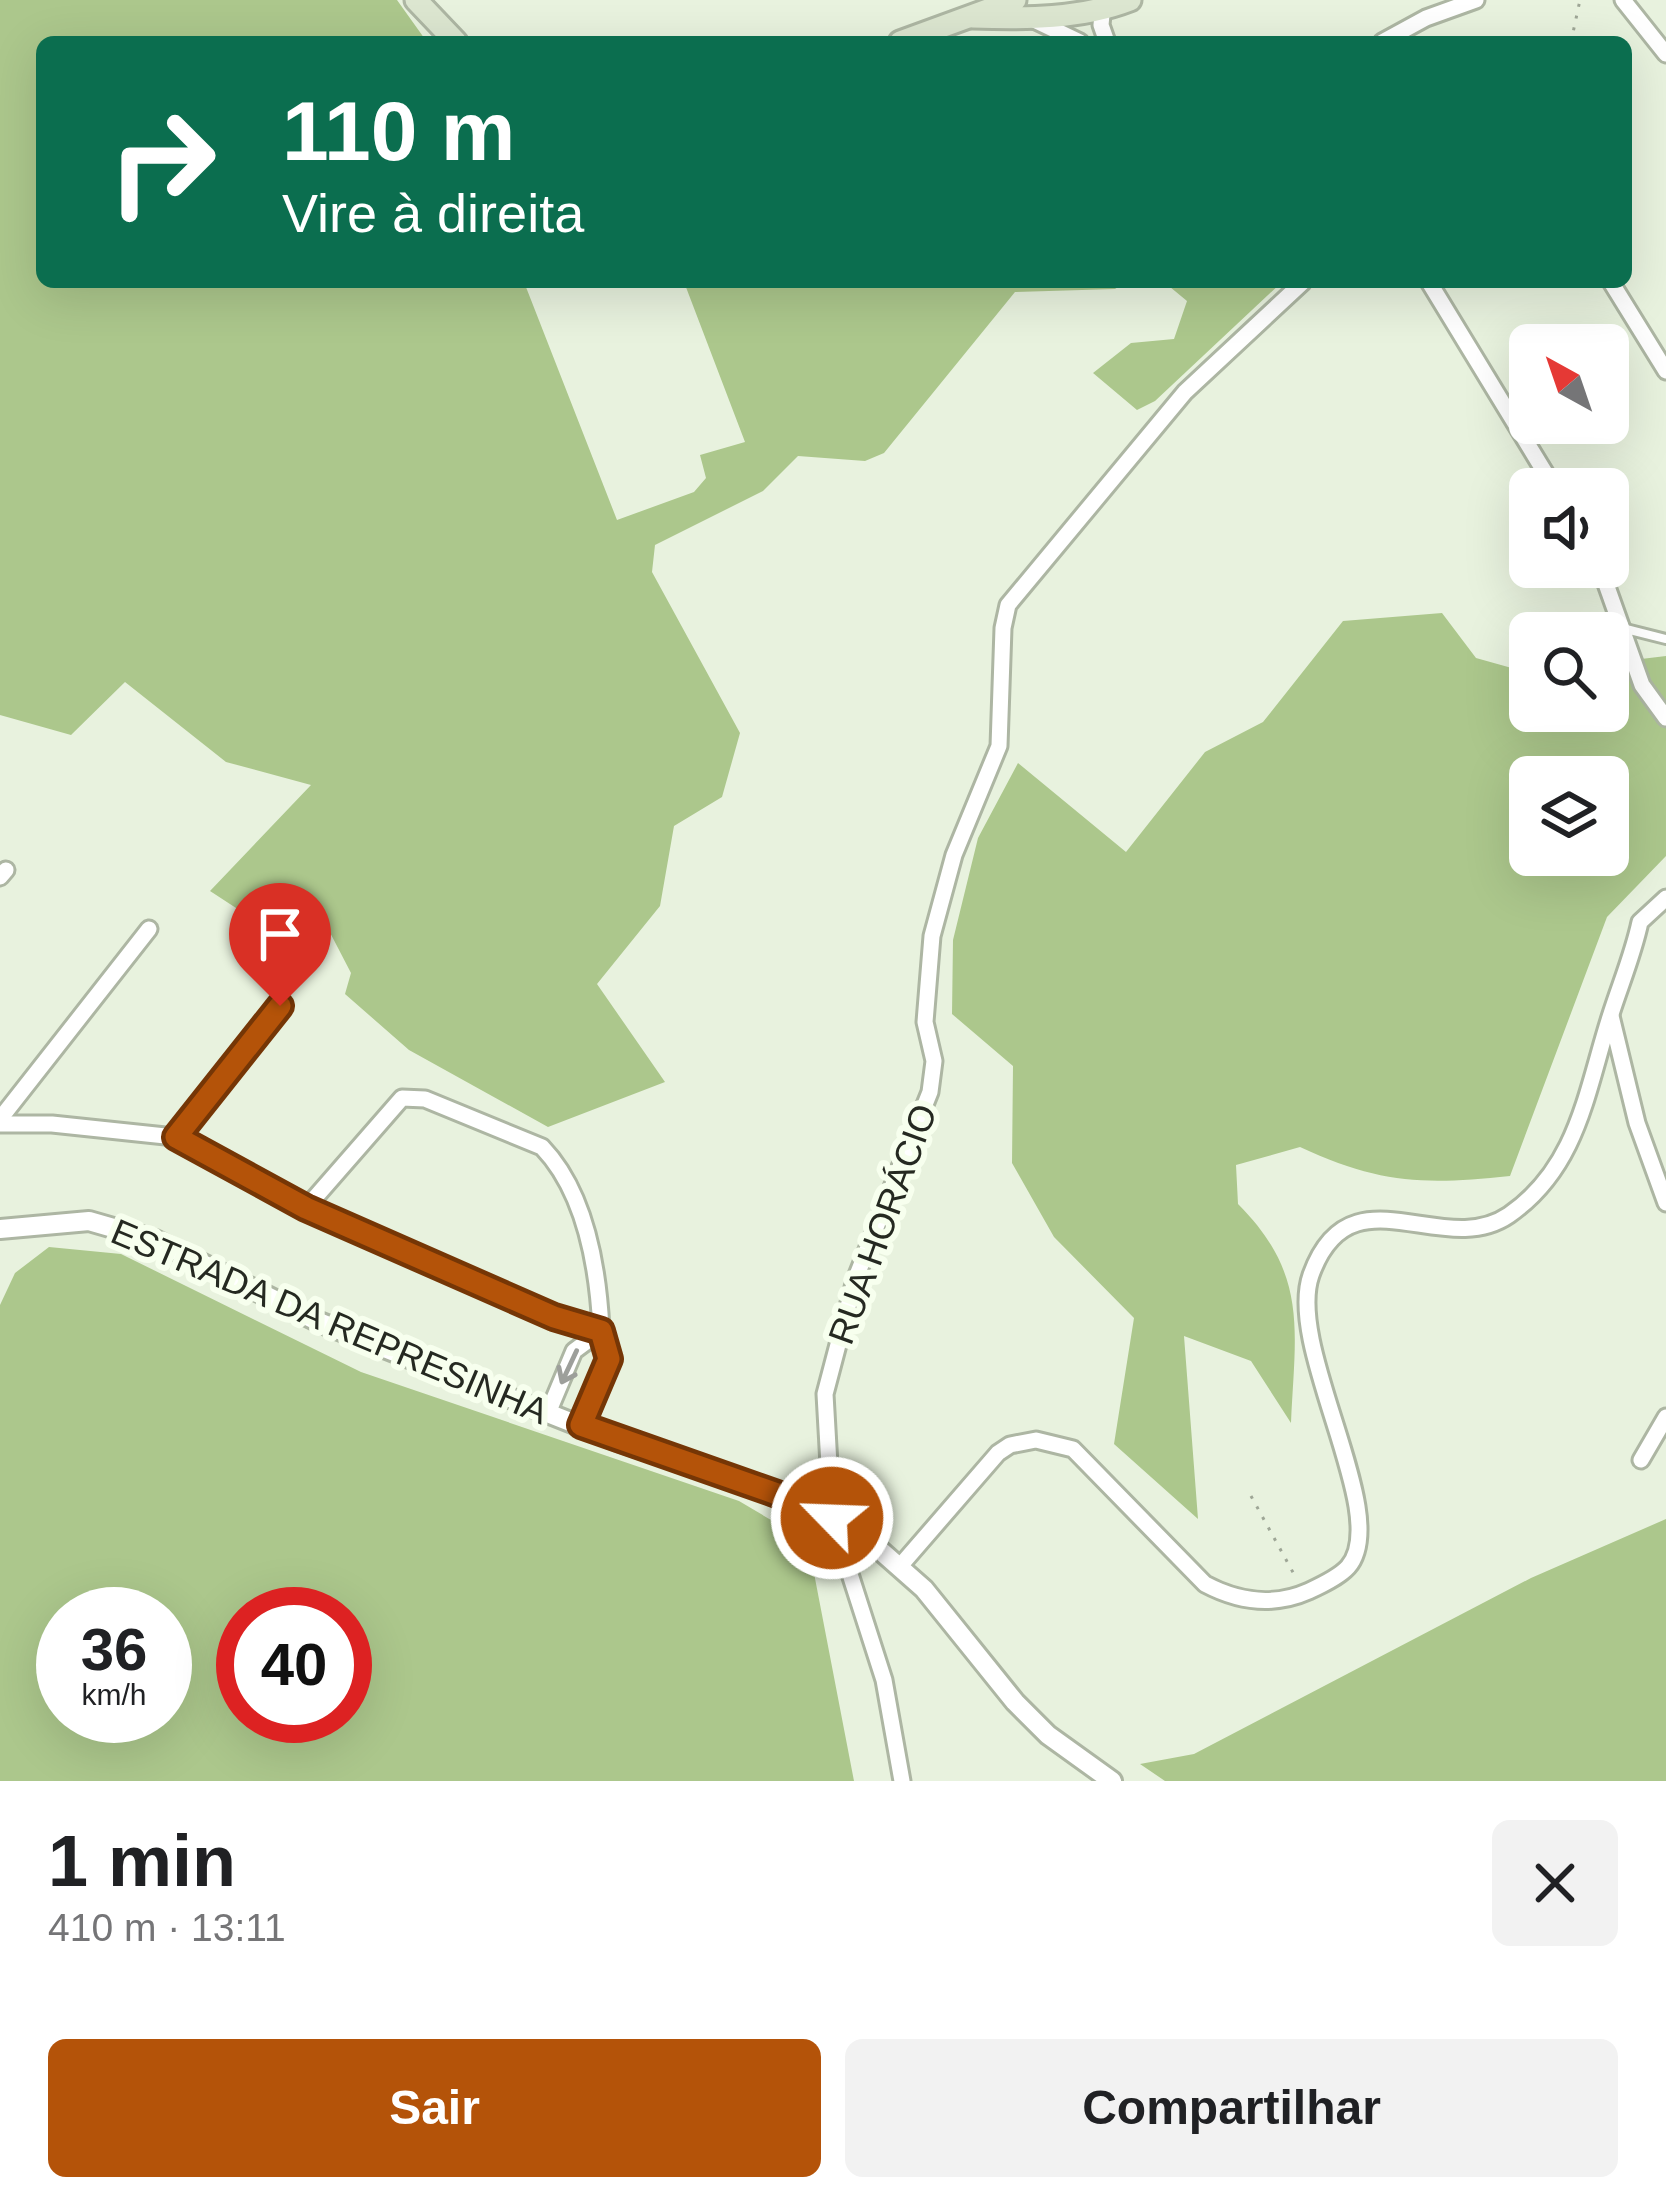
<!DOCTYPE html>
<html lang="pt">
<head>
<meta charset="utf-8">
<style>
	body { margin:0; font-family:Helvetica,sans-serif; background:#f2f2f2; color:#202124; height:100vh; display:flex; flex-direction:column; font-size:45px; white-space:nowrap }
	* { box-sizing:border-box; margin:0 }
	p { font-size:39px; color:#757577 }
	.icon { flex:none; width:66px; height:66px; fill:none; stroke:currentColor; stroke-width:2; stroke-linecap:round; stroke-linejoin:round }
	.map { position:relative; height:1781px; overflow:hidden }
	.drawer { display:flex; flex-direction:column; background:#fff; flex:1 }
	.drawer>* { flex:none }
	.banner { position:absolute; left:36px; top:36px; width:1596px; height:252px; border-radius:18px; box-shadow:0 12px 48px #0002; background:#0b6e4f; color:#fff; overflow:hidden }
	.needle { width:78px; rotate:320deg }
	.tools { position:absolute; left:1509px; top:324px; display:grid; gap:24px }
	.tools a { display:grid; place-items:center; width:120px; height:120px; border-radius:18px; background:#fff; box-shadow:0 12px 48px #0002; font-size:60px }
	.speed { position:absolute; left:36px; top:1587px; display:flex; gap:24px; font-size:60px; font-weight:700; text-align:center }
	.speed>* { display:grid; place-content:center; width:156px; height:156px; border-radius:50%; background:#fff; box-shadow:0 12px 48px #0002; line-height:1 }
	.speed small { font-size:30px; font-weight:400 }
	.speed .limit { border:18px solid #d22; background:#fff; color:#111 }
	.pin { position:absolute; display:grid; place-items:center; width:102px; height:102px; color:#fff; margin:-123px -51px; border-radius:50% 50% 50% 0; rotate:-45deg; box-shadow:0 0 12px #0007 }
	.pin .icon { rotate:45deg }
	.me { position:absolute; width:132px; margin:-66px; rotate:294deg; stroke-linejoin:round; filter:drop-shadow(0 0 9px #0008) }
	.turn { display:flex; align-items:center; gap:42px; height:252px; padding:0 48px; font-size:54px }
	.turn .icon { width:156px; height:156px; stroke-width:2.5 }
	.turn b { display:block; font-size:84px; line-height:102px }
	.round { display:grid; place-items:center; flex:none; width:126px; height:126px; border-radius:18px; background:#f2f2f2 }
	.head { display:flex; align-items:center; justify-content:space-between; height:204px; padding:0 48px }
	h1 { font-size:72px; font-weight:700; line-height:90px }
	.primary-button { display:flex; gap:24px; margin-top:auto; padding:24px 48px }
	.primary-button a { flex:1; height:138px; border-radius:18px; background:#b45309; color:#fff; font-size:48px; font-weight:700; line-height:138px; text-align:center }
	.primary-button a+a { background:#f2f2f2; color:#202124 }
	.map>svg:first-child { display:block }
</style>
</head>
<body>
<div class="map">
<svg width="1666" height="1781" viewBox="0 0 1666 1781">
	<rect width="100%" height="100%" fill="#e8f2de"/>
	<g fill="#acc78c" fill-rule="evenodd">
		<polygon points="0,0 397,0 427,42 42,42 42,282 524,282 617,520 694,492 706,478 700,455 745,442 684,282 1125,282 1115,289 1015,292 884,453 865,461 798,456 763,491 655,545 652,572 740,733 722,797 674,826 660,906 597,984 665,1082 548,1127 409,1050 345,994 351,973 324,921 265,927 210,891 311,785 226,762 125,682 71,735 0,715"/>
		<polygon points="1164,282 1282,282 1155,401 1137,410 1093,373 1131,343 1174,339 1187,301"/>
		<path d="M1442,613L1476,658L1530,673V711H1608V663L1666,656V856L1607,917L1510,1176C1424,1185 1380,1184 1300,1147L1236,1165L1238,1204C1309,1275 1295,1331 1291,1423L1251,1361L1184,1336L1198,1519L1114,1444L1134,1318L1054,1237L1012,1163L1013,1066L952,1014L953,940L978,838L1018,763L1126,852L1205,752L1263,722L1343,621ZM1530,777H1608V855H1530Z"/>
		<path d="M49,1247L121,1254L361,1372L739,1501L808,1542L854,1781H0V1305L15,1273ZM165,1614V1716H63V1614ZM345,1614V1716H243V1614Z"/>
		<polygon points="1666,1519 1666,1781 1165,1781 1140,1764 1194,1754 1531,1578"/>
	</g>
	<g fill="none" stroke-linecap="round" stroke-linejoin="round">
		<g stroke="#adb6a3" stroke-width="14">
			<polyline id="service" points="1626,629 1666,639"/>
		</g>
		<g stroke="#adb6a3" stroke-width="21">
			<g id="minor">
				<polyline points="1623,0 1666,54"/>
				<polyline points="1103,4 1101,25 1107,42"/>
				<polyline points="1032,19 1080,42"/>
				<polyline points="1382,42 1426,18 1476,0"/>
				<polyline points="1429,282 1555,489"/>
				<polyline points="1611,282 1666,371"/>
				<polyline points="1600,567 1642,685 1666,718"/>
				<polyline points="0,877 6,870"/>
				<polyline points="1611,1016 1637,1123 1666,1203"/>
				<polyline points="0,1119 149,929"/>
				<polyline points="0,1124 52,1124 175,1137 306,1208 554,1317 601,1331"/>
				<polyline points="175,1137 280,1006"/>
				<path d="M306,1208L402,1098L425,1099L542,1147C586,1193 598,1269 601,1329C602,1338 608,1347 608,1356C609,1376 589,1406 581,1425"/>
				<polyline points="548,1413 574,1351 601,1331"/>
				<polyline points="1641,1460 1666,1417"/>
				<path d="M901,1565L998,1453L1010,1445L1036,1440L1073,1449L1205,1584C1239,1602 1273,1607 1309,1591C1322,1585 1339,1577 1348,1567C1393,1516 1285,1348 1311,1275C1350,1166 1442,1261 1509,1215C1578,1167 1586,1092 1610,1017C1620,985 1633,955 1640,922L1666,898"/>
				<polyline points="902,1781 884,1680 832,1518 825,1394 855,1280 930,1092 934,1061 925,1022 932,936 954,855 999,746 1003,628 1008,605 1185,392 1303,282"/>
			</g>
		</g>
		<g stroke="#adb6a3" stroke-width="24">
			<polyline id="tertiary" points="0,1229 89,1221 155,1240 319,1322 618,1441 777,1494 856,1529 924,1589 1015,1702 1048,1735 1112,1781"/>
		</g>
		<g stroke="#adb6a3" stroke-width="27">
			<g id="secondary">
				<polyline points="416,0 456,42"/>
				<path d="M973,17C1025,19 1081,19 1130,0"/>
				<polyline points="900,42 1015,0"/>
			</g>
		</g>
		<g stroke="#9ea696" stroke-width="3" stroke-dasharray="3 9" stroke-linecap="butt">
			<polyline points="1571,42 1580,0"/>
			<polyline points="1251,1496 1295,1576"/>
		</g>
		<use href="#service" stroke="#fff" stroke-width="8"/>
		<use href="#minor" stroke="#fff" stroke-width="15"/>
		<use href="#tertiary" stroke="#fff" stroke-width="18"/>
		<use href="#secondary" stroke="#dce6d0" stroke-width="21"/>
	</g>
	<defs><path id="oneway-shaft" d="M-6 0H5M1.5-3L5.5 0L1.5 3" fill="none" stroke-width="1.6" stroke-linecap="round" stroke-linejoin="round" transform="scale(3)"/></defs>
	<use stroke="#9d9f9b" href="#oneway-shaft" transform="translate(569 1367) rotate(115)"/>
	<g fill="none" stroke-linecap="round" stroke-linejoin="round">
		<g stroke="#753606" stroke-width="30">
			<polyline id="route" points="280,1006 176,1137 306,1208 554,1317 601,1331 609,1359 581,1425 777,1494 832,1518"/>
		</g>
		<use href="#route" stroke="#b45309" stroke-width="21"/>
	</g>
	<g text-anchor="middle" stroke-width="12" stroke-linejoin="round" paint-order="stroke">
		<g font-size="36" fill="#252921" stroke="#f7ffee">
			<text transform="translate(882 1224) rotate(-70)" y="13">RUA HORÁCIO</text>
			<text transform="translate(330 1321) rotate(23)" y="13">ESTRADA DA REPRESINHA</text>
		</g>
	</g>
</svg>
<div class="tools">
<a><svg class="needle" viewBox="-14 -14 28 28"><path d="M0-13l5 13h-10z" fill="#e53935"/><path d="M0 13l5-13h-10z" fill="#757577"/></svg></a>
<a><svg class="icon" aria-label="sound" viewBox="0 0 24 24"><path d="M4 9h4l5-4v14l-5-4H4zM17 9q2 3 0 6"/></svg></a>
<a><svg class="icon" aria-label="search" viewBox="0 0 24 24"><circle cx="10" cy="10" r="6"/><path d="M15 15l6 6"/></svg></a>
<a><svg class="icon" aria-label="layers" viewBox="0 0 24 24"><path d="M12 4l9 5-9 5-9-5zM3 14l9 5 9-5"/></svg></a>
</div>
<div class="speed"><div>36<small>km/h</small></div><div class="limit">40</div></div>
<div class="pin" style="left:280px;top:1006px;background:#d93025"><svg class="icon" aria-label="arrive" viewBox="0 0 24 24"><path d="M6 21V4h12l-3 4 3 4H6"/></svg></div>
<svg class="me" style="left:832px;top:1518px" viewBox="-20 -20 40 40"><circle r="17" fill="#b45309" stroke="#fff" stroke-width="3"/><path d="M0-11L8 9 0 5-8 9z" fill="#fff"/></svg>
<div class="banner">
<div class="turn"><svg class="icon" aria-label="right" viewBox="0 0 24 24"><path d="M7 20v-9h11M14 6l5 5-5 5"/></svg><div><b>110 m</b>Vire à direita</div></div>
</div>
</div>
<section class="drawer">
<div class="head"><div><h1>1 min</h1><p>410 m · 13:11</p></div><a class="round"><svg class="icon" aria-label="close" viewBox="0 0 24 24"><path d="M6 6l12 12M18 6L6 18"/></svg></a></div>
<div class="primary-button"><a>Sair</a><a>Compartilhar</a></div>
</section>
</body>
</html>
